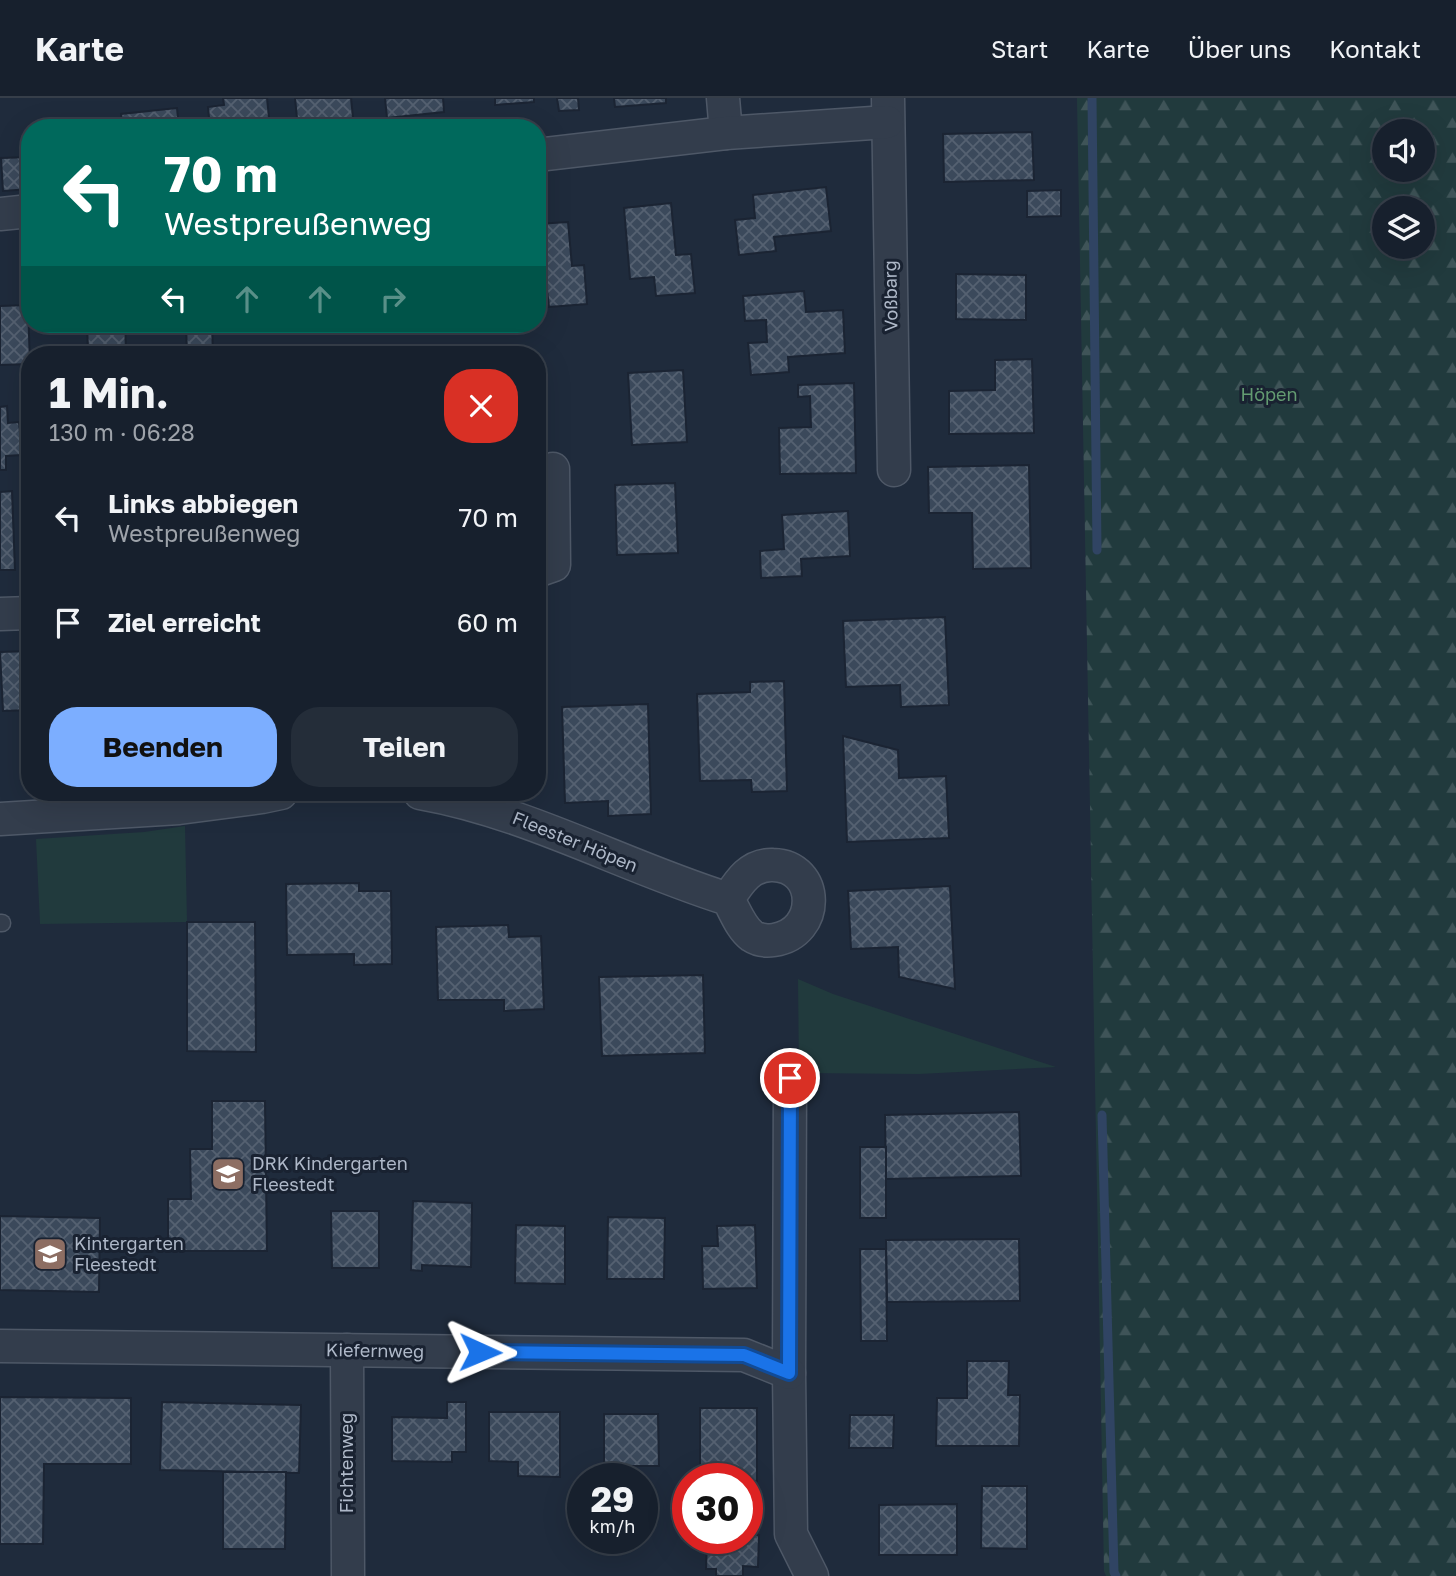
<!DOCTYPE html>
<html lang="de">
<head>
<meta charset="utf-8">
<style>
	body { margin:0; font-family:"Golos Text",sans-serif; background:#242d39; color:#f1f3f6; height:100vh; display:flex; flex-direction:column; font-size:26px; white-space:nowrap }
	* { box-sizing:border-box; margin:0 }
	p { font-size:23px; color:#9ea3aa }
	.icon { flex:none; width:38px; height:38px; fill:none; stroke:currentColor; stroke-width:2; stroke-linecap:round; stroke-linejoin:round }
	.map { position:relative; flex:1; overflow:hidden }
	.sheet { position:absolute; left:21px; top:248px; width:525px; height:455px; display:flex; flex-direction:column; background:#17202d; border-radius:28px; box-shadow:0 7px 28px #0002,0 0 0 2px #363e49 }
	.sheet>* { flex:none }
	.top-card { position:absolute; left:21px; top:21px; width:525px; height:214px; border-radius:28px; box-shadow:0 7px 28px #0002,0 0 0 2px #363e49; background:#00695c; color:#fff; overflow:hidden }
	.tools { position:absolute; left:1372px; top:21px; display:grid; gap:14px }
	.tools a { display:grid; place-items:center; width:63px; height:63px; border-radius:50%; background:#17202d; box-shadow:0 7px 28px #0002,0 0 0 2px #363e49; font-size:35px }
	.speed { position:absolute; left:567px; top:1365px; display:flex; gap:14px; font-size:35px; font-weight:700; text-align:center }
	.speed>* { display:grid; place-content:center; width:91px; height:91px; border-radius:50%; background:#17202d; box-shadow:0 7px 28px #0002,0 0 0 2px #363e49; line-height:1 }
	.speed small { font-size:18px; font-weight:400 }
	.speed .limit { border:10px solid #d22; background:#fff; color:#111 }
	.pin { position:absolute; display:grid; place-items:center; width:60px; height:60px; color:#fff; margin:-30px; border:4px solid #fff; border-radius:50%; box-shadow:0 2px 7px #0007 }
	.me { position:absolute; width:77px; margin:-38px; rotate:91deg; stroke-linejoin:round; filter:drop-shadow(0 0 5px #0008) }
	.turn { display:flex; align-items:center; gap:24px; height:147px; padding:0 28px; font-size:32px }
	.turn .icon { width:91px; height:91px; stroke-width:2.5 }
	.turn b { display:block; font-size:49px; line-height:60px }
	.lanes { display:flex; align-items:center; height:66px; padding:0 28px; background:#0003; justify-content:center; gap:35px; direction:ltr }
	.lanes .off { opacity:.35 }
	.round { display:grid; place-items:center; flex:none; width:74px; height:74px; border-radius:28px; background:#242d39 }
	.summary { display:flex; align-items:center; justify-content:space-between; height:119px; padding:0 28px }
	h1 { font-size:42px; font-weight:700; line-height:52px }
	.action { display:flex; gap:14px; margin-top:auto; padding:14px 28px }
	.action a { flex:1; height:80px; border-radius:28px; background:#7caeff; color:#111; font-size:28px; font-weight:700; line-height:80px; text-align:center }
	.action a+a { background:#242d39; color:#f1f3f6 }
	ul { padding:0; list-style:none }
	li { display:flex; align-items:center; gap:21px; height:105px; padding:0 28px }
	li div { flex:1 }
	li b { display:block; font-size:26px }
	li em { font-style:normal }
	header { display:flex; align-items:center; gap:42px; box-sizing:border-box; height:98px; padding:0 35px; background:#17202d; border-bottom:2px solid #363e49 }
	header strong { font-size:33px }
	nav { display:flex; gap:38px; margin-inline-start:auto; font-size:24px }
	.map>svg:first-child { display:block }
</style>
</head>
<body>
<header>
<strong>Karte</strong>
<nav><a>Start</a><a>Karte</a><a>Über uns</a><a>Kontakt</a></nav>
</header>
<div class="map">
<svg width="1456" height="1478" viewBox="0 0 1456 1478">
	<defs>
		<pattern id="forest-firs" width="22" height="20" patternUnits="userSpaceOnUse" patternTransform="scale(1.75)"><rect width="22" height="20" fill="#213a3d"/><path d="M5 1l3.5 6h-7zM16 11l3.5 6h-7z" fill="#3f5458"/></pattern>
		<pattern id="building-cross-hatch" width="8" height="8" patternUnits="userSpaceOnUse" patternTransform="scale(1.75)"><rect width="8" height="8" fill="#3b495b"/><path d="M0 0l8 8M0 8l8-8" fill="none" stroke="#556171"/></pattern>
	</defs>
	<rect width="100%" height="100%" fill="#1f2b3c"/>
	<g fill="#213a3d">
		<polygon points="185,728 187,824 40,826 36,741 144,734"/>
		<polygon points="798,881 833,896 1056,969 919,976 799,975"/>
	</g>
	<path fill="url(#forest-firs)" fill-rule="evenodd" d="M1077,0H1456V1478H1106L1104,1473ZM1384,33H1423V72H1384ZM1384,110H1423V149H1384Z"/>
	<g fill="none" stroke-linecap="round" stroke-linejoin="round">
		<g stroke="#304463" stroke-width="9">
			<polyline points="1092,0 1097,452"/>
			<polyline points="1102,1017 1114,1474 1116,1478"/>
		</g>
	</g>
	<g fill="url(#building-cross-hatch)" stroke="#1b2433" stroke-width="2">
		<polygon points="223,0 267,0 270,30 210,30 208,9 224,7"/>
		<polygon points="295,0 351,0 354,30 298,30"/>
		<polygon points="385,0 443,0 444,14 387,20"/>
		<polygon points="495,0 534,0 534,4 495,7"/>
		<polygon points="557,0 578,0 579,12 559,13"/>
		<polygon points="614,0 666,0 666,5 615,9"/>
		<polygon points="177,10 179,30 123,30 121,16"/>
		<polygon points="1032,34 1034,82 944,84 943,36"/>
		<polygon points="30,59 30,91 3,93 1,60"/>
		<polygon points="826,89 831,133 774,139 776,153 739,157 735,122 755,120 753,97"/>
		<polygon points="1061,92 1061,118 1027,119 1027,93"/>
		<polygon points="671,105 676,157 691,156 695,195 656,198 654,179 630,181 624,110"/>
		<polygon points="568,124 572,168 584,167 587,206 549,209 547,192 537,193 537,126"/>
		<polygon points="956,176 1026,177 1026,222 956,221"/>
		<polygon points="804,193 806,214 843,212 845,255 788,259 789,274 751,277 748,245 767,244 766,222 745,223 743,198"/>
		<polygon points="28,207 30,266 0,267 0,208"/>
		<polygon points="87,226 125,226 126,252 88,253"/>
		<polygon points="186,226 212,226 213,257 187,257"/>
		<polygon points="1032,261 1034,335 949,336 949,293 995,292 995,262"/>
		<polygon points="683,272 687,344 632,347 628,275"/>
		<polygon points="854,285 856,375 780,376 779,330 811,329 810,298 798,299 798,287"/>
		<polygon points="7,308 8,325 19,324 22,357 6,358 6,372 0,372 0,309"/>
		<polygon points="26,330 30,330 30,373 29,373"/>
		<polygon points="1029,367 1031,470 973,471 972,415 929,415 928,369"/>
		<polygon points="675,385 678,455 617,457 615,387"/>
		<polygon points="12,393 15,472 0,472 0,394"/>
		<polygon points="848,413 850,458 801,461 802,478 761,480 760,453 784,451 782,417"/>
		<polygon points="945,519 949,607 901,609 900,587 846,589 843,523"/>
		<polygon points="30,553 30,612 3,613 0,554"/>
		<polygon points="784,583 787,693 752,694 751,682 700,683 697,596 750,594 750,584"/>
		<polygon points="648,606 651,716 608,718 608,703 565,705 562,609"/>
		<polygon points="843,638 898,652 899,680 946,678 949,740 847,744"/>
		<polygon points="359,785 359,793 391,793 392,866 354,867 354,856 287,857 286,786"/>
		<polygon points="950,788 955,891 899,879 898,849 851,851 848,793"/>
		<polygon points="187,824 255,824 256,954 187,953"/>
		<polygon points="508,827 509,839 541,838 544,911 504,913 504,902 438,902 436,829"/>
		<polygon points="703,877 705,955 602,958 599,879"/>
		<polygon points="212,1003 265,1003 267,1153 168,1153 168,1101 191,1101 190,1051 212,1051"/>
		<polygon points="1019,1014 1021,1078 886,1081 885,1017"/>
		<rect x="860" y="1049" width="26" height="71"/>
		<polygon points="413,1103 472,1105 471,1169 422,1167 422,1173 411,1172"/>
		<polygon points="331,1113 379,1113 379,1170 332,1170"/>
		<polygon points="0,1118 100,1120 99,1194 0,1192"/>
		<polygon points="608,1119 665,1120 664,1181 607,1181"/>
		<polygon points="516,1127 565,1128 565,1186 515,1185"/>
		<polygon points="755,1127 757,1190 703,1191 702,1148 718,1148 717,1128"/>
		<polygon points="1019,1141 1020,1203 887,1204 886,1142"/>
		<polygon points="860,1151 886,1151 887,1243 861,1243"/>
		<polygon points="967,1263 1009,1263 1008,1297 1020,1297 1019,1348 936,1348 937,1300 967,1300"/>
		<polygon points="0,1299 131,1300 131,1366 44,1366 43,1446 0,1446"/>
		<polygon points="162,1304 301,1307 299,1375 160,1372"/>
		<polygon points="447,1304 466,1304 466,1354 452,1354 452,1364 392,1363 392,1319 447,1320"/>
		<polygon points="700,1310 757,1310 757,1383 700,1381"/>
		<polygon points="489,1314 560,1314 560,1379 518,1378 518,1364 489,1363"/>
		<polygon points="604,1316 658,1316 659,1368 604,1368"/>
		<polygon points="850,1317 894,1317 893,1350 849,1350"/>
		<polygon points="223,1374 286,1374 285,1451 223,1451"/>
		<polygon points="982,1388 1027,1388 1027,1451 981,1450"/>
		<polygon points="957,1406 957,1457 879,1457 879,1407"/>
		<polygon points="747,1437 759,1437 758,1469 743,1468 743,1478 716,1478 716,1471 706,1471 707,1440 747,1440"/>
	</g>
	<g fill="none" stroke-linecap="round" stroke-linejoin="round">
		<g stroke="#4e5867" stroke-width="19">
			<polyline id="service" points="0,825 2,825"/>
		</g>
		<g stroke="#4e5867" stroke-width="35">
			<g id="minor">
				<polyline points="723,0 726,35"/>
				<polyline points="888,0 894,372"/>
				<polyline points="537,57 726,35 887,24"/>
				<polyline points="0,116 30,113"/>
				<polyline points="537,473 554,467 553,371"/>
				<polyline points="0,516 30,515"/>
				<path d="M420,695C528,714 625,769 728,801C735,813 741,830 752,838C758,842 767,843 774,842C821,835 820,768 773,767C750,766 739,784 728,801"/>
				<polyline points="0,721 179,710 262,699 281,695"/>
				<polyline points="790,980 789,1275 791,1436 812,1478"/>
				<polyline points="0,1248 744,1257 789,1275"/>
				<polyline points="347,1252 348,1478"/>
			</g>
		</g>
		<use href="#service" stroke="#333d4c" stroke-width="16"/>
		<use href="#minor" stroke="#333d4c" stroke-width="32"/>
	</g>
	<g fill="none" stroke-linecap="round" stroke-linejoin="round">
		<g stroke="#114b97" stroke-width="18">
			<polyline id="route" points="480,1254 744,1257 789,1275 790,980"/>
		</g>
		<use href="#route" stroke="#1a73e8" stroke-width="12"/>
	</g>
	<defs>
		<g id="school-square" transform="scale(1.75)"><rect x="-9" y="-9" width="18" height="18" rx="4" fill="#8d6e63" stroke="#192231"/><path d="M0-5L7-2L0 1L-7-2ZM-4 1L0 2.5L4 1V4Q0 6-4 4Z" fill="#fff"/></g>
	</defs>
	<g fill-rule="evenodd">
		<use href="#school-square" x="228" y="1076"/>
		<use href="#school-square" x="50" y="1156"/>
	</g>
	<g text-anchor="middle" stroke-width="6" stroke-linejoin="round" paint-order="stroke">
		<g font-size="18" fill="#aeb8c8" stroke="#192231">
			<text transform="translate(891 198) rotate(-91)" y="6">Voßbarg</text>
			<text transform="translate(575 744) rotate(22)" y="6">Fleester Höpen</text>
			<text transform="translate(375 1253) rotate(1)" y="6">Kiefernweg</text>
			<text transform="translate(347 1365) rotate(-90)" y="6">Fichtenweg</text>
		</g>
		<g font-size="18" fill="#639b71" stroke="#192231">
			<text x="1269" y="303">Höpen</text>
		</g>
		<g font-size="18" fill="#aeb8c8" stroke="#192231" text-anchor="start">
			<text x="252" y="1072">DRK Kindergarten<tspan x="252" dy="21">Fleestedt</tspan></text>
			<text x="74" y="1152">Kintergarten<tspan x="74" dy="21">Fleestedt</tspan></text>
		</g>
	</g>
</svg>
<div class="tools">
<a><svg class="icon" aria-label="sound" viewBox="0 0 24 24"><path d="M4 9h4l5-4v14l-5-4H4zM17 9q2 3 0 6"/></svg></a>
<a><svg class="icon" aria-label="layers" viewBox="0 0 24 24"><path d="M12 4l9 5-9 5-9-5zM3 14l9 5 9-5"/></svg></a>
</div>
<div class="speed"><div>29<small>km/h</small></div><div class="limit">30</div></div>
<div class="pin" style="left:790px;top:980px;background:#d93025"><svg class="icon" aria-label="arrive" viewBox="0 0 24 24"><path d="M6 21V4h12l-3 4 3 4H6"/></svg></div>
<svg class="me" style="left:480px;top:1254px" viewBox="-20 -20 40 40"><path d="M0-17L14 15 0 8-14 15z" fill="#1a73e8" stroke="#fff" stroke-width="4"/></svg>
<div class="top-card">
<div class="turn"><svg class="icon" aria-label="left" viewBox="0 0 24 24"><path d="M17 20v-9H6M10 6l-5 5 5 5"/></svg><div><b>70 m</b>Westpreußenweg</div></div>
<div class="lanes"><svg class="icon" aria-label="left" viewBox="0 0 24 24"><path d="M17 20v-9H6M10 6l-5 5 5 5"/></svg><svg class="icon off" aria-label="ahead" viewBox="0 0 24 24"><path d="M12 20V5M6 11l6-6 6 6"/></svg><svg class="icon off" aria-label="ahead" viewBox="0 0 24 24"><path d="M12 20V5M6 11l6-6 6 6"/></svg><svg class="icon off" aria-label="right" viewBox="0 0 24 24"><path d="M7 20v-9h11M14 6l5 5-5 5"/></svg></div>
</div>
<section class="sheet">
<div class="summary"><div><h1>1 Min.</h1><p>130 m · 06:28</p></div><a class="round" style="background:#d93025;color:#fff"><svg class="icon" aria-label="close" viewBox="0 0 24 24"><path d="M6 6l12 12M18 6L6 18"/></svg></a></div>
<ul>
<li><svg class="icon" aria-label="left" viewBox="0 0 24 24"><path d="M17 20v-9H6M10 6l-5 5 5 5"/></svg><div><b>Links abbiegen</b><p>Westpreußenweg</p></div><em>70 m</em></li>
<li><svg class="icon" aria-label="arrive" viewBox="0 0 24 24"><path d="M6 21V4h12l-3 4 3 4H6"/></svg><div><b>Ziel erreicht</b></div><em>60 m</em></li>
</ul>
<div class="action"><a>Beenden</a><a>Teilen</a></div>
</section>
</div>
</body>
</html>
